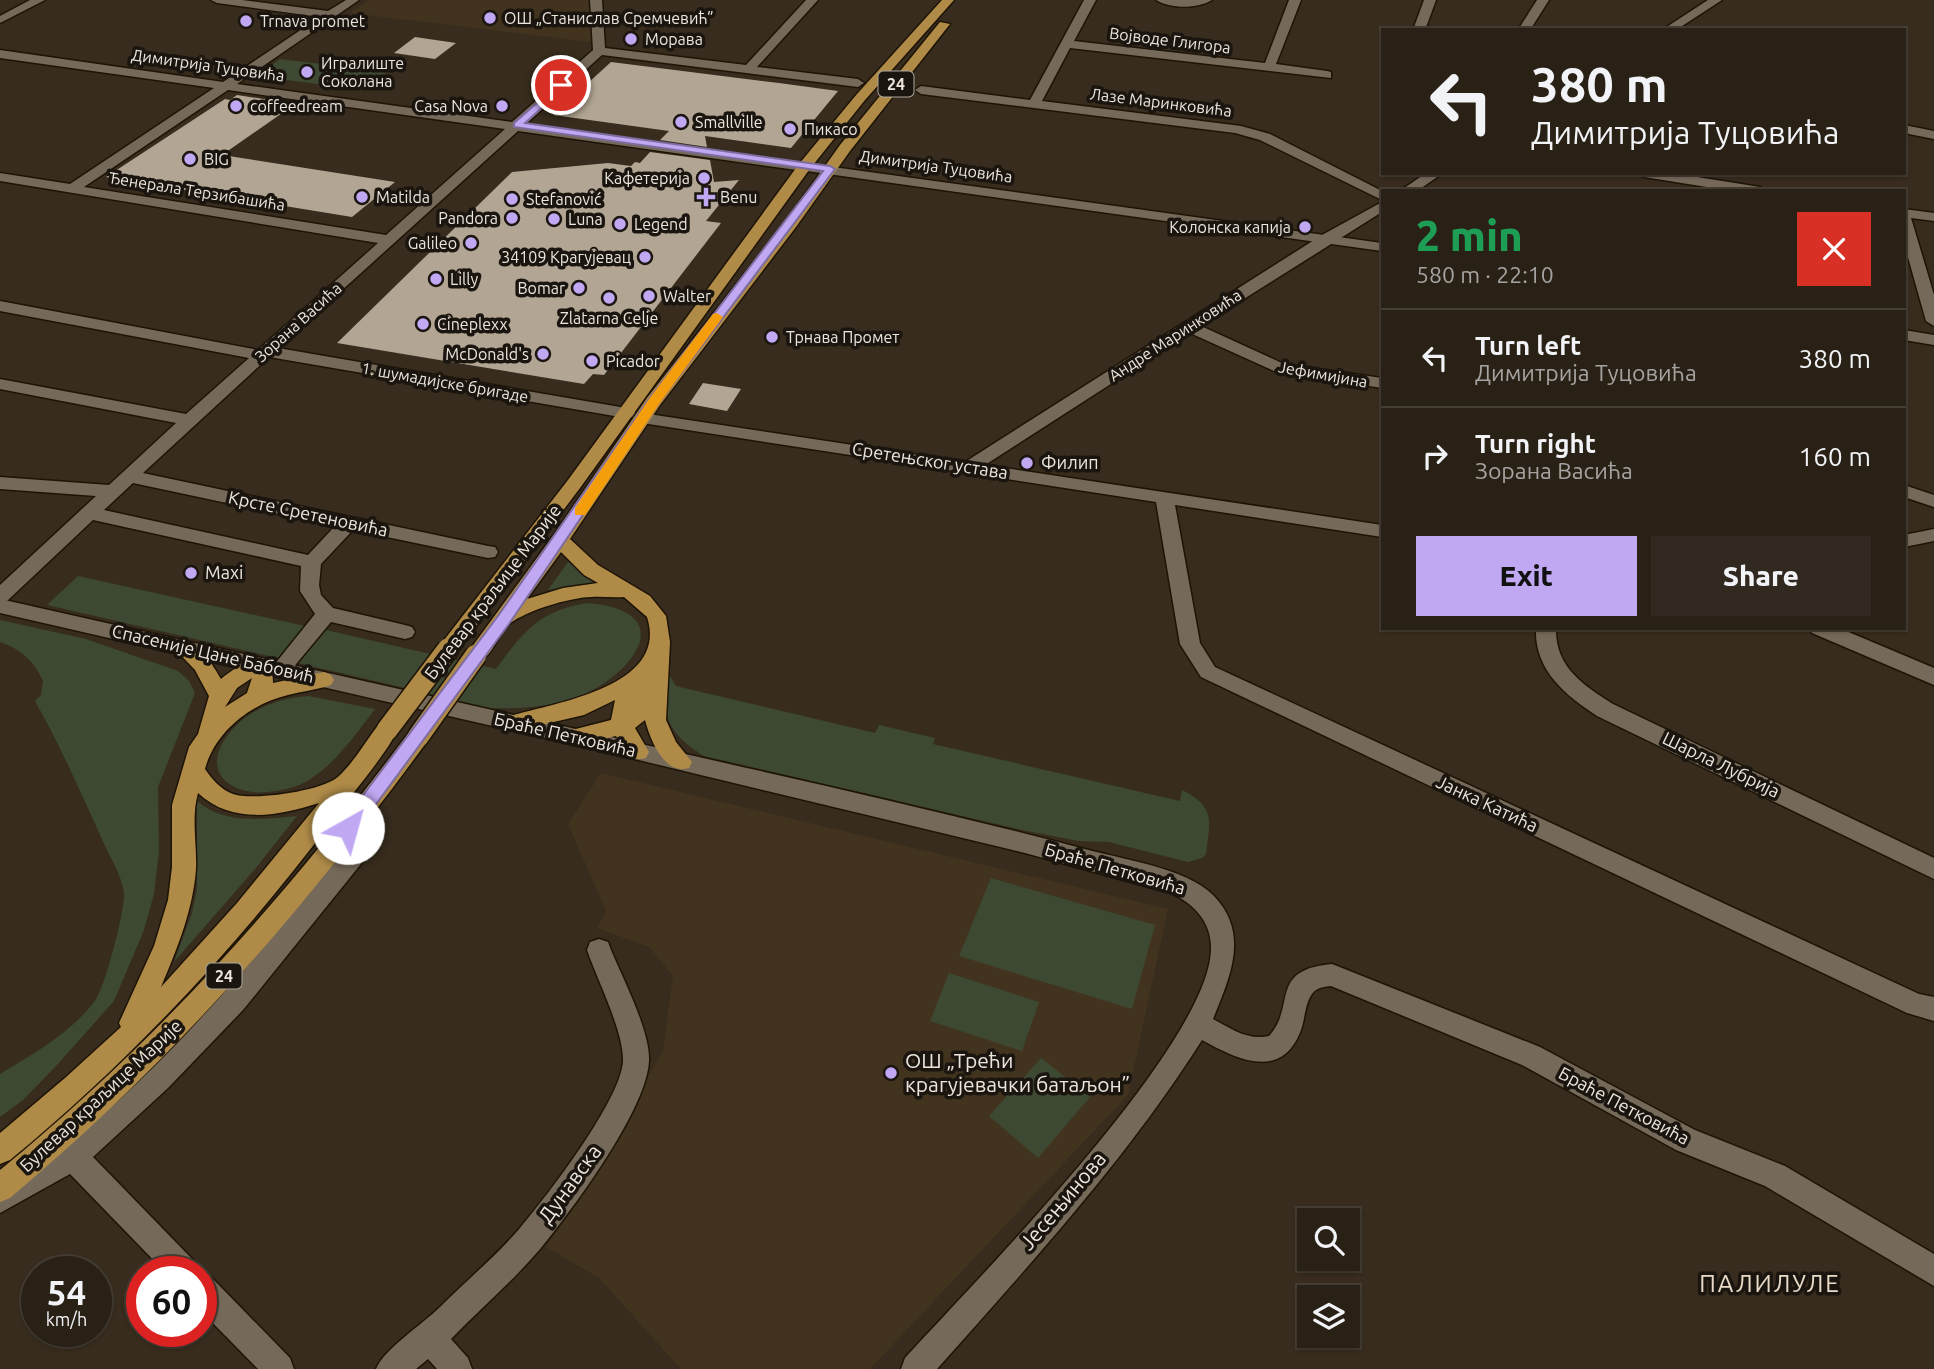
<!DOCTYPE html>
<html lang="en">
<head>
<meta charset="utf-8">
<style>
	body { margin:0; font-family:Ubuntu,sans-serif; background:#31291f; color:#f1f3f6; height:100vh; display:flex; flex-direction:column; font-size:26px; white-space:nowrap }
	* { box-sizing:border-box; margin:0 }
	p { font-size:23px; color:#a5a3a1 }
	.icon { flex:none; width:38px; height:38px; fill:none; stroke:currentColor; stroke-width:2; stroke-linecap:round; stroke-linejoin:round }
	.map { position:relative; flex:1; overflow:hidden }
	.sheet { position:absolute; left:1381px; top:189px; width:525px; height:441px; display:flex; flex-direction:column; background:#292116; border-radius:0px; box-shadow:0 2px 5px #0004,0 0 0 2px #453e35 }
	.sheet>* { flex:none }
	.top-card { position:absolute; left:1381px; top:28px; width:525px; height:147px; border-radius:0px; box-shadow:0 2px 5px #0004,0 0 0 2px #453e35; background:#292116; color:#f1f3f6; overflow:hidden }
	.buttons { position:absolute; left:1297px; top:1208px; display:grid; gap:14px }
	.buttons a { display:grid; place-items:center; width:63px; height:63px; border-radius:0px; background:#292116; box-shadow:0 2px 5px #0004,0 0 0 2px #453e35; font-size:35px }
	.speed { position:absolute; left:21px; top:1256px; display:flex; gap:14px; font-size:35px; font-weight:700; text-align:center }
	.speed>* { display:grid; place-content:center; width:91px; height:91px; border-radius:50%; background:#292116; box-shadow:0 2px 5px #0004,0 0 0 2px #453e35; line-height:1 }
	.speed small { font-size:18px; font-weight:400 }
	.speed .limit { border:10px solid #d22; background:#fff; color:#111 }
	.pin { position:absolute; display:grid; place-items:center; width:60px; height:60px; color:#fff; margin:-30px; border:4px solid #fff; border-radius:50%; box-shadow:0 2px 7px #0007 }
	.me { position:absolute; width:77px; margin:-38px; rotate:38deg; stroke-linejoin:round; filter:drop-shadow(0 0 5px #0008) }
	.turn { display:flex; align-items:center; gap:24px; height:147px; padding:0 35px; font-size:32px }
	.turn .icon { width:91px; height:91px; stroke-width:2.5 }
	.turn b { display:block; font-size:49px; line-height:60px }
	.round { display:grid; place-items:center; flex:none; width:74px; height:74px; border-radius:0px; background:#31291f }
	.overview { display:flex; align-items:center; justify-content:space-between; height:119px; padding:0 35px }
	h1 { font-size:42px; font-weight:800; line-height:52px; color:#1e9e55 }
	.action { display:flex; gap:14px; margin-top:auto; padding:14px 35px }
	.action a { flex:1; height:80px; border-radius:0px; background:#c0a8f3; color:#111; font-size:28px; font-weight:800; line-height:80px; text-align:center }
	.action a+a { background:#31291f; color:#f1f3f6 }
	ul { padding:0; list-style:none }
	li { display:flex; align-items:center; gap:21px; height:98px; padding:0 35px; border-top:2px solid #453e35 }
	li div { flex:1 }
	li b { display:block; font-size:26px }
	li em { font-style:normal }
	.map>svg:first-child { display:block }
</style>
</head>
<body>
<div class="map">
<svg width="1934" height="1369" viewBox="0 0 1934 1369">
	<rect width="100%" height="100%" fill="#372c1d"/>
	<g fill="#42331e">
		<polygon points="369,0 589,0 594,39 590,42 350,13"/>
		<polygon points="601,773 1168,909 1128,1095 870,1369 681,1369 599,1278 546,1247 591,1176 663,1051 673,976 649,947 597,928 606,911 568,824"/>
	</g>
	<g fill="#3d4932">
		<polygon points="280,59 387,72 364,90 256,76"/>
		<polygon points="568,562 600,583 548,590"/>
		<polygon points="78,576 305,626 278,658 47,605"/>
		<path d="M587,603C675,610 641,667 585,694C557,707 520,709 490,708L298,663L326,630L496,669C524,631 539,611 587,603Z"/>
		<path d="M0,620L86,639L178,671L189,681L195,693L158,787L159,852L154,894L144,930L114,1001L57,1065L23,1100L0,1117V1074C33,1054 74,1031 96,999C106,984 124,913 124,895C123,878 112,861 105,846C83,797 61,747 35,701L41,695L43,681C34,661 21,649 0,642Z"/>
		<path d="M668,673L676,686L875,733L879,725L935,738L933,744L1180,801L1182,790C1216,807 1210,821 1206,854L1202,858L1188,862L1109,842L1078,841L1027,831L704,756C668,734 659,714 668,673Z"/>
		<path d="M308,696L375,709C356,734 336,763 309,780C296,788 283,790 268,792C230,796 200,771 228,735C246,710 278,698 308,696Z"/>
		<path d="M197,801C224,825 263,819 297,816L255,869L174,962L192,913L197,889Z"/>
		<polygon points="991,878 1155,925 1132,1009 959,956"/>
		<polygon points="949,973 1039,1002 1022,1051 930,1021"/>
		<polygon points="1041,1058 1090,1097 1038,1158 989,1116"/>
	</g>
	<g fill="#b2a593">
		<polygon points="415,37 456,43 435,59 394,53"/>
		<polygon points="611,62 779,83 838,91 791,148 705,136 707,147 660,140 669,131 553,115"/>
		<polygon points="237,95 276,101 269,106 288,109 222,155 395,182 352,217 106,177 225,99 230,100"/>
		<polygon points="650,152 710,160 714,182 739,180 706,221 721,223 604,375 593,374 584,384 337,343 512,172 608,163 631,166 635,162 640,163"/>
		<polygon points="703,383 741,389 727,411 689,404"/>
	</g>
	<g fill="none" stroke-linecap="round" stroke-linejoin="round">
		<g stroke="#1e1406" stroke-width="3">
			<g id="street">
				<polygon points="30,0 45,0 0,23 0,16"/>
				<path d="M211,0H242L328,11L346,0H359L237,84L512,122L593,50L590,0H602L605,48L746,65L806,0H818L757,67L858,79L864,83L858,87L602,55L526,124L804,163L811,167L804,171L518,131L278,348L626,408L632,409L635,413L632,417L626,418L269,357L143,473L488,546L495,547L498,552L495,557L488,558L353,530L321,564L319,585L321,595L333,608L405,625L412,627L415,632L412,637L405,639L331,622L287,675L280,678L273,675L270,670L315,614L300,591L301,566L93,520L7,601L0,603V585L96,496L0,489V477L109,485L176,423L0,389V379L186,414L249,358L0,311V301L258,350L378,243L0,181V173L70,184L214,88L0,58V50L223,82L320,17L217,3ZM228,90L505,129L386,235L84,187ZM133,483L335,526L308,555L104,510Z"/>
				<polygon points="1084,0 1096,0 1074,41 1265,63 1289,0 1301,0 1276,64 1327,71 1331,72 1331,78 1070,48 1042,101 1241,126 1270,134 1382,191 1382,200 1260,140 1235,133 921,94 915,90 921,86 1030,100"/>
				<path d="M1156,0H1212C1198,9 1170,9 1156,0Z"/>
				<polygon points="1424,0 1436,0 1425,30 1413,30"/>
				<polygon points="1537,0 1549,0 1530,30 1518,30"/>
				<polygon points="1708,0 1722,0 1676,30 1662,30"/>
				<polygon points="1904,125 1934,131 1934,139 1904,133"/>
				<polygon points="1426,173 1443,173 1417,191 1400,191"/>
				<polygon points="1637,173 1672,173 1760,187 1767,191 1732,191 1644,177"/>
				<polygon points="1382,202 1382,212 1201,326 1284,364 1382,378 1382,388 1274,371 1190,333 985,465 1382,525 1382,537 1175,505 1200,643 1215,667 1919,994 1934,997 1934,1021 1907,1013 1201,677 1180,644 1156,502 642,423 633,418 642,413 965,462 1322,235"/>
				<polygon points="1904,209 1934,213 1934,221 1911,218 1934,295 1934,326 1926,321 1904,243"/>
				<polygon points="1904,485 1934,495 1934,507 1904,497"/>
				<polygon points="1934,529 1934,541 1904,547 1904,535"/>
				<path d="M1536,628H1556C1555,667 1583,685 1613,704L1934,858V879L1597,716C1565,695 1534,670 1536,628Z"/>
				<polygon points="1809,628 1839,628 1934,668 1934,685 1812,633"/>
				<path d="M576,729C744,768 914,804 1081,848C1119,859 1186,867 1214,896C1250,934 1230,977 1213,1019C1230,1028 1248,1041 1269,1036C1297,1005 1268,970 1332,964L1540,1047L1695,1130L1785,1166L1934,1254V1286L1765,1186L1676,1150L1522,1065L1331,986C1324,987 1317,987 1312,994C1305,1003 1305,1019 1301,1030C1282,1081 1238,1060 1202,1040C1126,1160 1031,1263 937,1369H901L905,1358C975,1281 1208,1046 1211,950C1212,922 1194,904 1171,893L1025,853L568,743L565,737L568,731Z"/>
				<path d="M365,832L373,835L377,842L373,849L243,1010L168,1088L93,1157L195,1262L200,1272H165L70,1174L0,1213V1183C21,1171 46,1161 65,1146C177,1058 266,944 357,835Z"/>
				<path d="M599,939L608,942L611,950C623,979 650,1031 649,1060C648,1108 572,1210 541,1248C514,1280 480,1309 451,1339L468,1358L472,1369H437L428,1359L416,1369H376C384,1349 423,1324 440,1307C466,1281 496,1256 520,1228C547,1196 621,1100 623,1061C624,1032 597,979 587,950L590,942Z"/>
				<polygon points="201,1274 212,1278 290,1358 294,1369 258,1369 201,1311"/>
			</g>
		</g>
		<g stroke="#1e1406" stroke-width="3">
			<g id="secondary">
				<polygon points="804,163 1382,243 1382,251 799,170 797,167"/>
				<polygon points="1904,330 1934,335 1934,345 1904,340"/>
				<polygon points="0,599 576,729 584,731 587,737 584,743 576,745 0,613"/>
			</g>
		</g>
		<g stroke="#1e1406" stroke-width="3">
			<g id="primary">
				<polygon points="942,0 954,0 865,100 809,170 580,488 455,654 448,656 441,654 438,649 441,644 568,480 799,164 857,94"/>
				<path d="M940,22L950,24L850,151L796,227L660,405L570,539L598,565L650,596L666,616L670,642L666,720L676,742L692,762L689,768C664,776 650,739 645,720L635,728L649,752L646,758C630,763 623,749 616,736L576,745L568,743L565,737L568,731L611,720L615,700L584,715L515,731L507,729L504,723L507,717C552,703 670,688 647,617L624,597C613,598 602,596 591,597C568,598 528,610 509,624C495,635 492,667 469,660L466,655L553,536L647,398L786,221L840,145ZM561,552L584,575L598,583L563,588L527,599Z"/>
				<path d="M184,641C202,646 212,664 221,679C233,669 253,656 269,661L272,666L273,683L324,672L331,675L334,680L331,685C317,690 302,691 288,695C250,704 215,732 205,769C212,779 220,789 233,794C253,801 324,791 339,776C354,762 366,741 379,724L387,722L395,724L398,730C380,763 351,794 329,825C235,949 130,1061 10,1160L0,1164V1133L65,1078L121,1027L119,1023L154,946L168,900L172,867V805L189,747L198,734L209,696L195,670L174,648L177,643ZM252,678L247,693L225,707L237,688ZM198,793C232,825 279,816 319,803L237,903L161,987C177,949 193,910 196,869C197,844 191,818 198,793Z"/>
				<path d="M418,729L426,731L429,737L426,743C300,915 174,1060 10,1198L0,1202V1170C157,1042 289,893 410,731Z"/>
			</g>
		</g>
		<use href="#street" fill="#756959" fill-rule="evenodd"/>
		<use href="#secondary" fill="#756959" fill-rule="evenodd"/>
		<use href="#primary" fill="#b08b48" fill-rule="evenodd"/>
		<g stroke="#1e1406" stroke-width="24" stroke-linecap="butt">
			<g id="primary-bridge">
				<polyline points="387,730 448,649"/>
				<polyline points="418,737 476,655"/>
			</g>
		</g>
		<use href="#primary-bridge" stroke="#b08b48" stroke-width="21"/>
	</g>
	<polygon fill="#c0a8f3" stroke="#7d6d9e" stroke-width="2" points="561,82 565,83 565,87 525,123 830,166 835,169 658,404 509,624 354,834 342,834 339,828 342,823 498,616 649,399 823,171 514,127 514,123"/>
	<polygon fill="#f59e0b" points="717,313 723,317 659,404 585,515 575,515 575,508 649,399 713,314"/>
	<g fill="#c0a8f3" stroke="#1a150f" stroke-width="2.5">
		<circle cx="490" cy="18" r="7"/>
		<circle cx="246" cy="21" r="7"/>
		<circle cx="631" cy="39" r="7"/>
		<circle cx="307" cy="72" r="7"/>
		<circle cx="236" cy="106" r="7"/>
		<circle cx="502" cy="106" r="7"/>
		<circle cx="681" cy="122" r="7"/>
		<circle cx="790" cy="129" r="7"/>
		<circle cx="190" cy="159" r="7"/>
		<circle cx="704" cy="178" r="7"/>
		<circle cx="362" cy="197" r="7"/>
		<path d="M702.5 186.5h7v7h7v7h-7v7h-7v-7h-7v-7h7z"/>
		<circle cx="512" cy="199" r="7"/>
		<circle cx="512" cy="218" r="7"/>
		<circle cx="554" cy="219" r="7"/>
		<circle cx="620" cy="224" r="7"/>
		<circle cx="1305" cy="227" r="7"/>
		<circle cx="471" cy="243" r="7"/>
		<circle cx="645" cy="257" r="7"/>
		<circle cx="436" cy="279" r="7"/>
		<circle cx="579" cy="288" r="7"/>
		<circle cx="649" cy="296" r="7"/>
		<circle cx="609" cy="298" r="7"/>
		<circle cx="423" cy="324" r="7"/>
		<circle cx="772" cy="337" r="7"/>
		<circle cx="543" cy="354" r="7"/>
		<circle cx="592" cy="361" r="7"/>
		<circle cx="1027" cy="463" r="7"/>
		<circle cx="191" cy="573" r="7"/>
		<circle cx="891" cy="1073" r="7"/>
	</g>
	<g text-anchor="middle" stroke-width="7" stroke-linejoin="round" paint-order="stroke">
		<g font-size="16" fill="#ece5dc" stroke="#1a150f" text-anchor="start">
			<text x="504" y="24">ОШ „Станислав Сремчевић”</text>
			<text x="260" y="27">Trnava promet</text>
			<text x="645" y="45">Морава</text>
			<text x="321" y="69">Игралиште<tspan x="321" dy="18">Соколана</tspan></text>
			<text x="250" y="112">coffeedream</text>
			<text x="488" y="112" text-anchor="end">Casa Nova</text>
			<text x="695" y="128">Smallville</text>
			<text x="804" y="135">Пикасо</text>
			<text x="204" y="165">BIG</text>
			<text x="690" y="184" text-anchor="end">Кафетерија</text>
			<text x="376" y="203">Matilda</text>
			<text x="720" y="203">Benu</text>
			<text x="526" y="205">Stefanović</text>
			<text x="498" y="224" text-anchor="end">Pandora</text>
			<text x="568" y="225">Luna</text>
			<text x="634" y="230">Legend</text>
			<text x="1291" y="233" text-anchor="end">Колонска капија</text>
			<text x="457" y="249" text-anchor="end">Galileo</text>
			<text x="631" y="263" text-anchor="end">34109 Крагујевац</text>
			<text x="450" y="285">Lilly</text>
			<text x="565" y="294" text-anchor="end">Bomar</text>
			<text x="663" y="302">Walter</text>
			<text x="609" y="324" text-anchor="middle">Zlatarna Celje</text>
			<text x="437" y="330">Cineplexx</text>
			<text x="786" y="343">Трнава Промет</text>
			<text x="529" y="360" text-anchor="end">McDonald's</text>
			<text x="606" y="367">Picador</text>
		</g>
		<g font-size="16" fill="#ece5dc" stroke="#1a150f">
			<text transform="translate(1170 40) rotate(7)" y="6">Војводе Глигора</text>
			<text transform="translate(208 65) rotate(8)" y="6">Димитрија Туцовића</text>
			<text transform="translate(1161 102) rotate(7)" y="6">Лазе Маринковића</text>
			<text transform="translate(936 166) rotate(8)" y="6">Димитрија Туцовића</text>
			<text transform="translate(197 191) rotate(9)" y="6">Ђенерала Терзибашића</text>
			<text transform="translate(298 322) rotate(-42)" y="6">Зорана Васића</text>
			<text transform="translate(1175 335) rotate(-33)" y="6">Андре Маринковића</text>
			<text transform="translate(1323 374) rotate(10)" y="6">Јефимијина</text>
			<text transform="translate(445 382) rotate(10)" y="6">1. шумадијске бригаде</text>
		</g>
		<g fill="#1a150f" stroke="#ada79e" stroke-width="2">
			<rect x="878.5" y="71.5" width="35" height="25" rx="5"/>
			<rect x="206.5" y="963.5" width="35" height="25" rx="5"/>
		</g>
		<g font-size="16" font-weight="bold" fill="#ece5dc">
			<text x="896" y="90">24</text>
			<text x="224" y="982">24</text>
		</g>
		<g font-size="18" fill="#ece5dc" stroke="#1a150f">
			<text transform="translate(930 461) rotate(9)" y="6">Сретењског устава</text>
			<text transform="translate(308 514) rotate(12)" y="6">Крсте Сретеновића</text>
			<text transform="translate(493 592) rotate(-53)" y="6">Булевар краљице Марије</text>
			<text transform="translate(213 654) rotate(13)" y="6">Спасеније Цане Бабовић</text>
			<text transform="translate(565 735) rotate(13)" y="6">Браће Петковића</text>
			<text transform="translate(1721 765) rotate(26)" y="6">Шарла Лубрија</text>
			<text transform="translate(1487 804) rotate(25)" y="6">Јанка Катића</text>
			<text transform="translate(1115 869) rotate(16)" y="6">Браће Петковића</text>
			<text transform="translate(101 1096) rotate(-43)" y="6">Булевар краљице Марије</text>
			<text transform="translate(1624 1106) rotate(28)" y="6">Браће Петковића</text>
		</g>
		<g font-size="18" fill="#ece5dc" stroke="#1a150f" text-anchor="start">
			<text x="1041" y="469">Филип</text>
			<text x="205" y="579">Maxi</text>
		</g>
		<g font-size="21" fill="#ece5dc" stroke="#1a150f" text-anchor="start">
			<text x="905" y="1068">ОШ „Трећи<tspan x="905" dy="24">крагујевачки батаљон”</tspan></text>
		</g>
		<g font-size="21" fill="#ece5dc" stroke="#1a150f">
			<text transform="translate(570 1184) rotate(-54)" y="7">Дунавска</text>
			<text transform="translate(1063 1201) rotate(-50)" y="7">Јесењинова</text>
		</g>
		<g font-size="24" letter-spacing="2" fill="#e8dac7" stroke="#1a150f">
			<text x="1770" y="1292">ПАЛИЛУЛЕ</text>
		</g>
	</g>
</svg>
<div class="buttons">
<a><svg class="icon" aria-label="search" viewBox="0 0 24 24"><circle cx="10" cy="10" r="6"/><path d="M15 15l6 6"/></svg></a>
<a><svg class="icon" aria-label="layers" viewBox="0 0 24 24"><path d="M12 4l9 5-9 5-9-5zM3 14l9 5 9-5"/></svg></a>
</div>
<div class="speed"><div>54<small>km/h</small></div><div class="limit">60</div></div>
<div class="pin" style="left:561px;top:85px;background:#d93025"><svg class="icon" aria-label="arrive" viewBox="0 0 24 24"><path d="M6 21V4h12l-3 4 3 4H6"/></svg></div>
<svg class="me" style="left:348px;top:828px" viewBox="-20 -20 40 40"><circle r="19" fill="#fff"/><path d="M0-13L10 11 0 6-10 11z" fill="#c0a8f3"/></svg>
<div class="top-card">
<div class="turn"><svg class="icon" aria-label="left" viewBox="0 0 24 24"><path d="M17 20v-9H6M10 6l-5 5 5 5"/></svg><div><b>380 m</b>Димитрија Туцовића</div></div>
</div>
<section class="sheet">
<div class="overview"><div><h1>2 min</h1><p>580 m · 22:10</p></div><a class="round" style="background:#d93025;color:#fff"><svg class="icon" aria-label="close" viewBox="0 0 24 24"><path d="M6 6l12 12M18 6L6 18"/></svg></a></div>
<ul>
<li><svg class="icon" aria-label="left" viewBox="0 0 24 24"><path d="M17 20v-9H6M10 6l-5 5 5 5"/></svg><div><b>Turn left</b><p>Димитрија Туцовића</p></div><em>380 m</em></li>
<li><svg class="icon" aria-label="right" viewBox="0 0 24 24"><path d="M7 20v-9h11M14 6l5 5-5 5"/></svg><div><b>Turn right</b><p>Зорана Васића</p></div><em>160 m</em></li>
</ul>
<div class="action"><a>Exit</a><a>Share</a></div>
</section>
</div>
</body>
</html>
